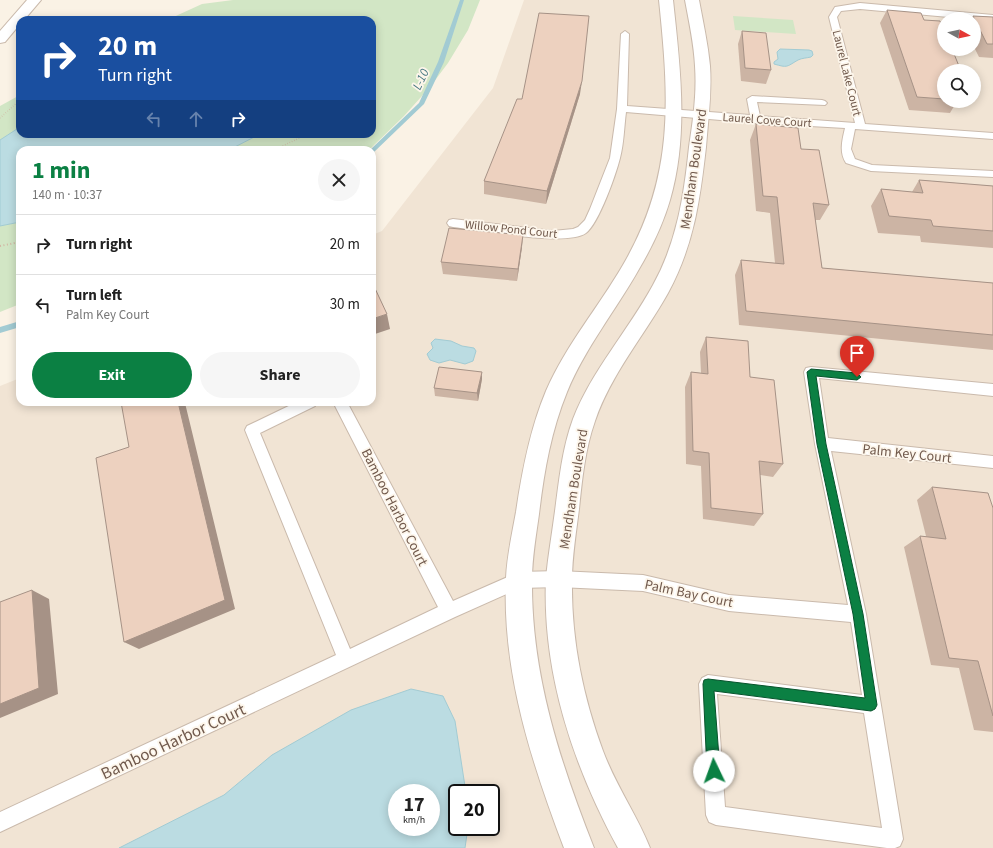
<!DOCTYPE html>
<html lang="en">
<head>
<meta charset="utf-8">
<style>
	body { margin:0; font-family:"Source Sans 3",sans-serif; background:#f6f6f6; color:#222; height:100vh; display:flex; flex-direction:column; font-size:15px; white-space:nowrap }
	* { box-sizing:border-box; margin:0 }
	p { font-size:13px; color:#767676 }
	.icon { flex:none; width:22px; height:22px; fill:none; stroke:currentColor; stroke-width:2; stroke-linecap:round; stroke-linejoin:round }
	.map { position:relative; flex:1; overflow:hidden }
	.sheet { position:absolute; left:16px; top:146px; width:360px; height:260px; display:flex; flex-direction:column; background:#fff; border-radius:12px; box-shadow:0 2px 10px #0003 }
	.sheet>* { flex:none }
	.top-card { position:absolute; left:16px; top:16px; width:360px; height:122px; border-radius:12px; box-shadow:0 2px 10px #0003; background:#1a4fa0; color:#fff; overflow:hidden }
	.needle { width:26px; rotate:98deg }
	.tools { position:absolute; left:937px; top:12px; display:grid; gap:8px }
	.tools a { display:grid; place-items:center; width:44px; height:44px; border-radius:50%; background:#fff; box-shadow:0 2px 10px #0003; font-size:20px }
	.speed { position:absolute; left:388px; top:784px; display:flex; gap:8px; font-size:20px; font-weight:700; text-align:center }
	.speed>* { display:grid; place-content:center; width:52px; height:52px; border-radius:50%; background:#fff; box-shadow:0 2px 10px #0003; line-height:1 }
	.speed small { font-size:10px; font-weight:400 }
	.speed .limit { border:2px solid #111; border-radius:6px; background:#fff; color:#111 }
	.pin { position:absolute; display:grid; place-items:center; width:34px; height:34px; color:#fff; margin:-41px -17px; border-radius:50% 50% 50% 0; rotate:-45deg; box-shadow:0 0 4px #0007 }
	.pin .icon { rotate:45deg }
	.me { position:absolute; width:44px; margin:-22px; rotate:357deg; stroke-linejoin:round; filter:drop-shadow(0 0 3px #0008) }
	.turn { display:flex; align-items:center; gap:14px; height:84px; padding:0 16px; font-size:18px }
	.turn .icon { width:52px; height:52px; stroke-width:2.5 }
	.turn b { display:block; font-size:28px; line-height:34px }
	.lanes { display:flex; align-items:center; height:38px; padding:0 16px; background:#0003; justify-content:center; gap:20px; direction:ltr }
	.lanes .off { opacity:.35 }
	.round { display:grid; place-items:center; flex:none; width:42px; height:42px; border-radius:21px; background:#f6f6f6 }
	.headline { display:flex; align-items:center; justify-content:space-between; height:68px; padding:0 16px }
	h1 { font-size:24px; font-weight:700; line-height:30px; color:#0b8043 }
	.action { display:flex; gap:8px; margin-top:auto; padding:8px 16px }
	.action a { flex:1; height:46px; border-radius:24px; background:#0b8043; color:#fff; font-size:16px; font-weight:700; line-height:46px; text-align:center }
	.action a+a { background:#f6f6f6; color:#222 }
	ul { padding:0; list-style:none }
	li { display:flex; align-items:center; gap:12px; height:60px; padding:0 16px; border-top:1px solid #e0e0e0 }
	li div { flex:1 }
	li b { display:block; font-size:15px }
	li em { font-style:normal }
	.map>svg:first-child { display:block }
</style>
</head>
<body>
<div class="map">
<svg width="993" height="848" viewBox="0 0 993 848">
	<rect width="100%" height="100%" fill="#faf2e5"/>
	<path fill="#f1e4d4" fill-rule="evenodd" d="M524,0H993V848H0V386L20,378V402H372V235L382,231L493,88ZM944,19H974V49H944ZM944,71H974V101H944ZM397,793H431V827H397ZM457,793H491V827H457Z"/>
	<g fill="#d2e6c5">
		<polygon points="233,0 480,0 468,30 448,63 430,87 404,116 369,150 20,150 20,304 0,312 0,106 20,95 20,134 372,134 372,20 167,20 202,4"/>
		<polygon points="733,16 793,20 796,34 735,30"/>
	</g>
	<g fill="#bbdce2" stroke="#a2cbd3" fill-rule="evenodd">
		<path d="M780,49L809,50L812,51L813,55L811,57C807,58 802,58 798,60C786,67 788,68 774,64V62L778,59L777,52Z"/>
		<polygon points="20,127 20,134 260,134 229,150 20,150 20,222 0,226 0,140"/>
		<polygon points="435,339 451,341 462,346 474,348 476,351 473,361 465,364 450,360 439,363 430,360 427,354 433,348 431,343"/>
		<path d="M411,689L443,696L455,721L466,793H457V827H468L465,848H119L224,795L272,755L351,710ZM397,793H431V827H397Z"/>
	</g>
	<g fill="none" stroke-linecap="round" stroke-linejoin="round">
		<g fill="#a2cbd3" fill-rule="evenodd">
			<polygon points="460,0 464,0 444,62 424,104 374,152 372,153 372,150 370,150 419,103 438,62"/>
			<polygon points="20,321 20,327 0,333 0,327"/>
		</g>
		<g stroke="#cabaac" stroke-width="2">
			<g id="service">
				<path d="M860,3L993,15V21L860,9L841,11L837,17L865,124L993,133V139L855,129L851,149L855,159L872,165L993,171V177L871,171L846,163C839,152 842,141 845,128L756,123L626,112C624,127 624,143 620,158C616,174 599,223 586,233C567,247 479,230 453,227L449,226L447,223L449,220L453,219L553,231L573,229L578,227L585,220L590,209L610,158L617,109L621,34L625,31L629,34L627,106L750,115L747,99L752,96L822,100L825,101L827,103L825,105L757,102L760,116L855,123L829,17L835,7Z"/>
				<path d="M811,367L993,384V396L819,378L828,438L993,456V468L831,451L866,614L903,839L900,846L895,848H887L716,825L709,822L706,815L699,684L702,678L708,675L862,695L851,622L729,611L643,591L559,587L520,588L455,617L0,832V812L336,655L245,430L247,426L297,402H317L315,406L260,433L350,649L438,607L333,402H347L453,601L519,572L559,571L643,575L729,595L848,605L815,444L804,372L806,368ZM717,694L864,713L882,828L725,807Z"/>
			</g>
		</g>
		<g stroke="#cabaac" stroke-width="2">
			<g id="minor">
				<polygon points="27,0 41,0 24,20 20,20 20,24 5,42 0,43 0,31"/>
				<path d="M659,0H673C680,66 689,135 670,200C663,224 652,247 639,269C616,310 585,348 567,392C551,431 544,472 539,514C536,536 532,558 532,580C531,674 560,762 594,848H564C531,761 502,672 506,578C507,556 512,534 516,512C522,471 530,429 546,391C566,345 598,308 623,265C675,176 669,98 659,0Z"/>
				<path d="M685,0H699C703,22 708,44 710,66C712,93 708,120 706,147C700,200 694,245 668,293C644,336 611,374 595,421C585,449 582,480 579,509C576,533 572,557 572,580C571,639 583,697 603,751C616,786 637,815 650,848H618C573,766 542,672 546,578C548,556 552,534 555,511C559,481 562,449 573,419C592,370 628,331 653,285C677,242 684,195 689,147C693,120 697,94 695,66C694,44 689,22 685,0Z"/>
			</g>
		</g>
		<g stroke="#d2b5a2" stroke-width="1.5" stroke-dasharray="0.5 2" stroke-linecap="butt">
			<polyline points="0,118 20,100"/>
			<polyline points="276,149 308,134"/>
		</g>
		<g stroke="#d2b5a2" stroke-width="2" stroke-dasharray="1 2.5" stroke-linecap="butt">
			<polyline points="275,150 279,148"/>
			<polyline points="0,246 20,242"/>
		</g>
		<use href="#service" fill="#fff" fill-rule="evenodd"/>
		<use href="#minor" fill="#fff" fill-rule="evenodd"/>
	</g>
	<g fill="#ccb4a4">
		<polygon points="887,10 944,71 944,101 957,101 950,113 909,110 880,23"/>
		<polygon points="973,16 993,17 993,58 979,57 974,47 974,19 971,19"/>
		<polygon points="742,31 771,70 766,84 741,81 738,44"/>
		<polygon points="580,94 546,204 484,194 484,181 522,99"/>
		<polygon points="756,124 801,149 829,205 820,220 815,220 822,268 993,283 993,350 739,325 735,275 741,260 775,263 770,213 756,211 750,140"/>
		<polygon points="919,180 993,186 993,248 921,242 920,236 878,233 871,206 881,189 912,192"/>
		<polygon points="522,247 517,281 443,274 441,262"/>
		<polygon points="706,337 750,377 783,464 773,477 760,475 763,514 754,526 703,519 701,466 686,464 685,387 691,372 701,373 700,352"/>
		<polygon points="482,379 478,401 435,396 434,388"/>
		<polygon points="932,487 993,508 993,732 974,730 959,668 931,665 904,547 920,536 926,536 917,500"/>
	</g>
	<g fill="#a69286">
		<polygon points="582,81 580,94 546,204 547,191"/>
		<polygon points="523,235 522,247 517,281 518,269"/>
		<polygon points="387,314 390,329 372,335 372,319"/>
		<polygon points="482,372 482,379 478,401 477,393"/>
		<polygon points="178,402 189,402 185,403 235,609 139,649 124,642"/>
		<polygon points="32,590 49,599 58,694 0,718 0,704"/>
	</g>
	<g fill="#edd1bf" stroke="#a69286">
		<polygon points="887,10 921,13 924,20 940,21 944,31 944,49 952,49 961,71 944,71 944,99 917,97"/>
		<polygon points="539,13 589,16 582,81 547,191 484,181 517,99 522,99"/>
		<polygon points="973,16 993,17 993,44 987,44"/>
		<polygon points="742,31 766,33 771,70 745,68"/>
		<polygon points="756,124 798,128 801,149 819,150 829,205 813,203 822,268 993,283 993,335 746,311 741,260 784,264 777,197 763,196"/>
		<polygon points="919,180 993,186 993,231 933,226 931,220 889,216 881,189 923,193"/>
		<polygon points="449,228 523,235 518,269 441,262"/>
		<polygon points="372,282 387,314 372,319"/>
		<polygon points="706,337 748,341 750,377 774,380 783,464 759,461 763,514 711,508 709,453 693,451 691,372 708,374"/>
		<polygon points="439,367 482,372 477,393 434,388"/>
		<polygon points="121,402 178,402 225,600 124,642 96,458 129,447"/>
		<polygon points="932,487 988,493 993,508 993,716 978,661 949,658 920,536 946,539"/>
		<polygon points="32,590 39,688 0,704 0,602"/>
	</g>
	<polygon fill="#0b8043" stroke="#07532c" points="811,369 857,373 861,377 857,380 816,376 826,444 863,614 877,705 875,709 871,711 714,691 720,771 718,776 714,777 709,776 707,771 703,684 704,680 708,679 865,698 853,614 817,444 807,372"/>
	<g text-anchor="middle" stroke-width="3.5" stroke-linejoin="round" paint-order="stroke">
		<g font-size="12" fill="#70594c" stroke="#fdf6eb">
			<text transform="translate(847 73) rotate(76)" y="4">Laurel Lake Court</text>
			<text transform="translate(767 120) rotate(4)" y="4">Laurel Cove Court</text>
			<text transform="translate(511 229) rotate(6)" y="4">Willow Pond Court</text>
		</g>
		<g font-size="13" font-style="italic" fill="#487982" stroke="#fdf6eb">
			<text transform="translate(420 79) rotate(-65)" y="5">L-10</text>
		</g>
		<g font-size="14" fill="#70594c" stroke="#fdf6eb">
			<text transform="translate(693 169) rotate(-82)" y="5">Mendham Boulevard</text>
			<text transform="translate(907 453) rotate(6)" y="5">Palm Key Court</text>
			<text transform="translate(573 489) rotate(-81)" y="5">Mendham Boulevard</text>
			<text transform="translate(395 507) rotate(63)" y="5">Bamboo Harbor Court</text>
			<text transform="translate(689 593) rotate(12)" y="5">Palm Bay Court</text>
		</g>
		<g font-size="17" fill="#70594c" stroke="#fdf6eb">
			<text transform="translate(173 741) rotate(-25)" y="6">Bamboo Harbor Court</text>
		</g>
	</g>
</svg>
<div class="tools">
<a><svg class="needle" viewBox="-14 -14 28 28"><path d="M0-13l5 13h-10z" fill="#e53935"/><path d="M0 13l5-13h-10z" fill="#767676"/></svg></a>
<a><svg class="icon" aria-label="search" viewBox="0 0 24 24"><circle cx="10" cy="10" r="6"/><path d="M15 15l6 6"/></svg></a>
</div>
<div class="speed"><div>17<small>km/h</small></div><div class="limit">20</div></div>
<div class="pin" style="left:857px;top:377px;background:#d93025"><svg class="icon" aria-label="arrive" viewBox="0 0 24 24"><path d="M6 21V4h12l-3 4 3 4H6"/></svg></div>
<svg class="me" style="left:714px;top:771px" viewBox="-20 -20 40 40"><circle r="19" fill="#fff"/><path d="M0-13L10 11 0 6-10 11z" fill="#0b8043"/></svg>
<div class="top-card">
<div class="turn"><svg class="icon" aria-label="right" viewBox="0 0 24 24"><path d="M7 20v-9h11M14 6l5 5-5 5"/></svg><div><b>20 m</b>Turn right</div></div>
<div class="lanes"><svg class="icon off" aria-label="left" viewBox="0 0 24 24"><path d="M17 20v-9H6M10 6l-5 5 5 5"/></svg><svg class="icon off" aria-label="ahead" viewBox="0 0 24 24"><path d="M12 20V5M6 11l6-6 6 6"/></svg><svg class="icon" aria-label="right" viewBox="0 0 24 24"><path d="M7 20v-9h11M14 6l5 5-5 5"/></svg></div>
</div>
<section class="sheet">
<div class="headline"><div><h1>1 min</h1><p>140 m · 10:37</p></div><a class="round"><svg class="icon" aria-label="close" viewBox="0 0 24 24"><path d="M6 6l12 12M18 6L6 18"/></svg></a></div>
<ul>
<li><svg class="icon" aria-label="right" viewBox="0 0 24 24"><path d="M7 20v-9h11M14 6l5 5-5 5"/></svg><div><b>Turn right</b></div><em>20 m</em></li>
<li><svg class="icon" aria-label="left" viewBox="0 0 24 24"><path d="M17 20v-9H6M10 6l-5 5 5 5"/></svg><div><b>Turn left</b><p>Palm Key Court</p></div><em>30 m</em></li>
</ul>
<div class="action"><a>Exit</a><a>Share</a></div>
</section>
</div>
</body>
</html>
